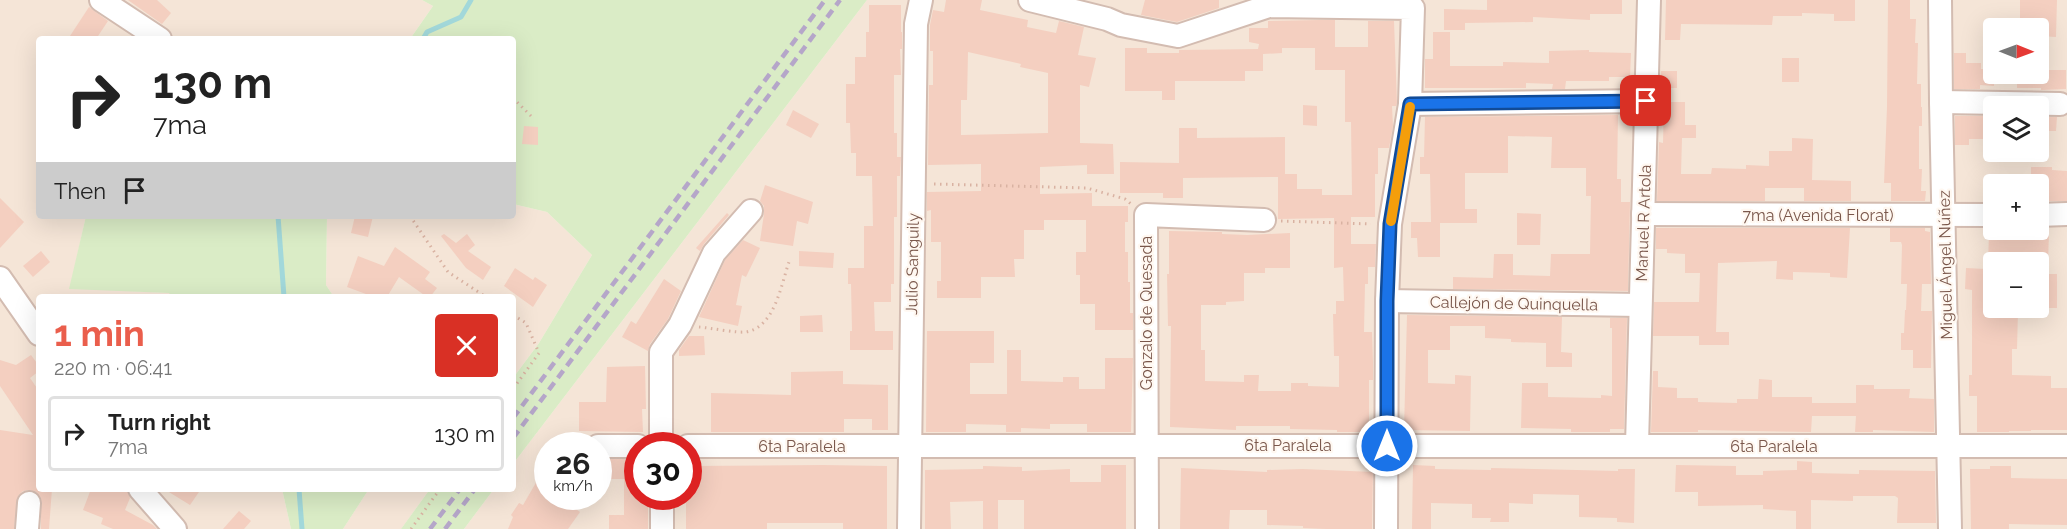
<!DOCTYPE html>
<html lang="en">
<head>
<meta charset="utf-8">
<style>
	body { margin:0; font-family:Raleway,sans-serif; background:#f6f6f6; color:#222; height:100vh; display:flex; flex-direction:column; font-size:22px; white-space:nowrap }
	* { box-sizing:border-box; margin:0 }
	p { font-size:20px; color:#767676 }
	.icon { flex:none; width:33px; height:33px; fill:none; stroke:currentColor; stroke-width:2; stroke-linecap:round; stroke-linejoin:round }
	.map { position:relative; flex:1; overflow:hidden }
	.side { position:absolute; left:36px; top:294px; width:480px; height:198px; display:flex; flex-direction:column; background:#fff; border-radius:6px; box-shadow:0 6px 24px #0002 }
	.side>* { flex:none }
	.hud { position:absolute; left:36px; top:36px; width:480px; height:183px; border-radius:6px; box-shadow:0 6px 24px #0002; background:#fff; color:#222; overflow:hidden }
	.needle { width:39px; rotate:91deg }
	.controls { position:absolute; left:1983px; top:18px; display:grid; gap:12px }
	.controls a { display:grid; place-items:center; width:66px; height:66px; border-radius:6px; background:#fff; box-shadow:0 6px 24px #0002; font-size:30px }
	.speed { position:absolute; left:534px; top:432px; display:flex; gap:12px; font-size:30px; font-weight:700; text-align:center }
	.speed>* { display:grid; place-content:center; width:78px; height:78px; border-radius:50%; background:#fff; box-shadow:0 6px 24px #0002; line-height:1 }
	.speed small { font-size:15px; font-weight:400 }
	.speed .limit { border:9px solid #d22; background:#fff; color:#111 }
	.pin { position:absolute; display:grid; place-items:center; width:51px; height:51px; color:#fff; margin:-26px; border-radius:12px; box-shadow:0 3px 9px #0006 }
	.me { position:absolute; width:66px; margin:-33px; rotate:0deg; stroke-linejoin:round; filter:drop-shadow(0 0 4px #0008) }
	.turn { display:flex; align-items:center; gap:21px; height:126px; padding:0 18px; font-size:27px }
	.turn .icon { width:78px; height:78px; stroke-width:2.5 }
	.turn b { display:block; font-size:42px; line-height:51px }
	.then { display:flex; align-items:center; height:57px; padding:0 18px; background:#0003; gap:12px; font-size:22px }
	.round { display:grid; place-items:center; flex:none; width:63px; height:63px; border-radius:6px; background:#f6f6f6 }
	.head { display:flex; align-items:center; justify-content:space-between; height:102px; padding:0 18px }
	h1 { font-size:36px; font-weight:700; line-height:45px; color:#ea5e4c }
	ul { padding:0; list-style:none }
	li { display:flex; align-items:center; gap:18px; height:75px; margin:0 12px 9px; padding:0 6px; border:3px solid #e0e0e0; border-radius:6px }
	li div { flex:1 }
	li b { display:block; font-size:22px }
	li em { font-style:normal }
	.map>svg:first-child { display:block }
</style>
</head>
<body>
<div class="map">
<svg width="2067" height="529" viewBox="0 0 2067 529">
	<rect width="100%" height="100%" fill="#fdf3e9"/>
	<g fill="#f5e5d7" fill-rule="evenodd">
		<polygon points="0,0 422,0 433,6 410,39 39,39 39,216 86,216 70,288 170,293 172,297 39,297 39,489 282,489 291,529 0,529"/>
		<path d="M867,0H2067V529H464L494,489H513V464ZM1994,28H2038V74H1994ZM1994,106H2038V152H1994ZM1994,184H2038V230H1994ZM1994,262H2038V308H1994ZM548,446H598V496H548ZM638,446H688V496H638Z"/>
		<polygon points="513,204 547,212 592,255 539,343 513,378 513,297 334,297 326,285 327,216 513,216"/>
		<polygon points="369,489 430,489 401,529 343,529"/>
	</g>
	<g fill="#daecc6">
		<polygon points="422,0 867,0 513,464 513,378 539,343 592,255 547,212 513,204 513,39 410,39 433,6"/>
		<polygon points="86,216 327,216 326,285 334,297 172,297 169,293 69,289"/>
		<polygon points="282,489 369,489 343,529 291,529"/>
		<polygon points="430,489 494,489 464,529 401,529"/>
	</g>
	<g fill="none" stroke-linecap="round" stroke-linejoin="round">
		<g stroke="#a2d8da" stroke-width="5">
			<polyline points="423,39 427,32 461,17 471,0"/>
			<polyline points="278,216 284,297"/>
			<polyline points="299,489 302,529"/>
		</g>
	</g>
	<g fill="#f4cfc0" fill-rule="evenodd">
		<polygon points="128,0 157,0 171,13 162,24"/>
		<path d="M946,0H982L980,10L1028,20L1027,27L1056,33L1059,21L1084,27L1078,55L1096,58L1089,87L1080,85V143L1113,144L1114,174H1087V165L1040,167V194L1092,193V206H1128V222H1125V252H1128V282H1130V313H1133V330H1095V304H1080V275H1076V252H1086V220H1044V230H1024V259H1014L1015,277H981V298H937V281H941V242H931V210L927,211V192L981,191V164L928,165L929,85H933V51H930V25L933,10L944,12ZM968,52L1021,64L1020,67L1048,73V133L961,135V100H967Z"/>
		<polygon points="1145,0 1219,0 1219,8 1177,22 1141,15"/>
		<polygon points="1487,0 1622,0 1622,14 1590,14 1590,20 1533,17 1533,22 1465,23 1465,30 1444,30 1444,9 1487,10"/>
		<polygon points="1666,0 1855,0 1855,21 1834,21 1834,14 1802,13 1802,16 1773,16 1772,25 1681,24 1680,40 1665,40"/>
		<polygon points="1888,0 1910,0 1910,19 1916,19 1915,43 1918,43 1917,84 1921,84 1921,107 1922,107 1922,126 1919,126 1919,169 1922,169 1921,191 1926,191 1925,201 1891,201 1891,183 1884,183 1887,107"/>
		<polygon points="2020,0 2057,0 2056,37 2040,36 2041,28 2020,28"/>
		<polygon points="869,5 901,5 901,32 902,32 902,49 900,49 901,75 894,75 894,133 897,133 897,157 901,157 900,176 897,176 897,217 894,217 894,284 891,284 891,302 874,302 875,331 893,331 893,350 850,350 850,331 852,331 851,284 848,284 848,268 864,268 864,226 873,226 872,176 856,176 856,153 851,153 850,123 846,123 846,84 855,84 855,57 866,57 866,32 869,32"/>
		<polygon points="89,7 108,21 96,39 68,39"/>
		<polygon points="1319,20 1335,20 1335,47 1368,47 1368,21 1394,21 1397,103 1396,106 1392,106 1393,126 1389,148 1378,148 1378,174 1375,174 1375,217 1351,217 1351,244 1376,244 1375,267 1368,267 1368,284 1365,284 1364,332 1372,332 1373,362 1373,380 1369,380 1369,432 1337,432 1337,430 1290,429 1290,426 1236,426 1236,430 1170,427 1171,326 1168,326 1167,274 1169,274 1169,231 1222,232 1222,234 1247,235 1290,233 1290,268 1265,268 1265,273 1244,273 1244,301 1226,302 1226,305 1201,305 1201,350 1205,350 1205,381 1244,382 1244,375 1259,375 1258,391 1291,391 1291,383 1308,383 1308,386 1339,387 1339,356 1334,356 1333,314 1336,314 1336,301 1344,301 1343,267 1334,268 1334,218 1278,219 1278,177 1183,178 1183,198 1163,198 1163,193 1120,193 1120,162 1179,163 1179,128 1197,128 1197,138 1285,137 1285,174 1297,174 1297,189 1322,189 1322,195 1352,195 1351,122 1345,122 1345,70 1315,70 1315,48 1282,48 1282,53 1263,54 1263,71 1245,71 1245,81 1175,81 1175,100 1162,100 1162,91 1125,91 1125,48 1147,48 1147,53 1179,53 1179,50 1258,49 1259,44 1249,42 1249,28 1268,28 1268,21"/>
		<polygon points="1433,32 1450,32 1450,66 1503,66 1503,62 1549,63 1549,51 1589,50 1589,52 1631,53 1630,77 1609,77 1609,81 1566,81 1565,89 1552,89 1553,84 1526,83 1526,88 1425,88 1425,59 1433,59"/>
		<polygon points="1954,53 1966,53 1966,63 1981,63 1981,69 1994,69 1994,86 1980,85 1980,89 1954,89"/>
		<rect x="1782" y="58" width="17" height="24"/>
		<polygon points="2045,70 2066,70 2066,89 2041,90 2041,88 2017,88 2017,74 2045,74"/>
		<polygon points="1661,71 1677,71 1677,88 1660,88"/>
		<polygon points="1664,102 1685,102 1685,125 1696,125 1696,138 1682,138 1681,174 1711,174 1712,168 1746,169 1746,165 1769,166 1769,151 1792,151 1792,138 1813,139 1812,180 1851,181 1851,201 1804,201 1804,188 1765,188 1765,201 1657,201 1659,142 1663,143"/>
		<polygon points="1303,105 1317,106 1317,126 1303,125"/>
		<polygon points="793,110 819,124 811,138 786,125"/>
		<polygon points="1618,115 1617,179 1621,179 1621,202 1630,202 1628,291 1453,289 1453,277 1493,278 1494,254 1513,254 1513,275 1550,276 1551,254 1590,254 1591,196 1586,196 1586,168 1551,168 1552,137 1508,136 1508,173 1465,173 1465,209 1477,209 1477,223 1440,223 1440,257 1418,257 1417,238 1411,238 1411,222 1431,222 1430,174 1420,174 1420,157 1424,157 1425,117"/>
		<polygon points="1955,116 1992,116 1992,139 1969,139 1969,145 1955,145"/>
		<polygon points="2040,117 2057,117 2056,131 2040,131"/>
		<polygon points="524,126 538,127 538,145 522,144"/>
		<polygon points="2031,167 2052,167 2052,170 2067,171 2067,201 2038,201 2038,184 2031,184"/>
		<polygon points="765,185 813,202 808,224 797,221 793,246 760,241 764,214 764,206 760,201"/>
		<polygon points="0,198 24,222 0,248"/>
		<polygon points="727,213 729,215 704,244 700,251 696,248"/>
		<polygon points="1517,213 1541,214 1540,245 1517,245"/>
		<polygon points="355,216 373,216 368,237 351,233"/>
		<polygon points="1656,228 1850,228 1847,278 1830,277 1830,273 1793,272 1793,280 1776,279 1777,261 1718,263 1716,332 1729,332 1729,345 1699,345 1699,336 1653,336 1654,302 1699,302 1700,273 1685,273 1685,254 1667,253 1667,249 1656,249"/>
		<polygon points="1890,228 1925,228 1925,231 1930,232 1931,284 1922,284 1921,311 1932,311 1931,368 1913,368 1913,350 1901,350 1901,333 1904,333 1905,310 1906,310 1907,284 1901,284 1902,245 1901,242 1890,242"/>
		<polygon points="2010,231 2049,233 2048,262 1988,262 1989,234 2010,234"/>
		<polygon points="444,234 456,243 467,234 475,245 468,251 491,267 483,280 466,268 441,236"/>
		<polygon points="743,240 760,248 746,277 742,275 736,305 742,306 738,326 699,317 725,260"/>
		<polygon points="395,247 430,272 425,279 437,288 430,297 427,297 399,277 387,297 374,297 347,287 358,256 384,266"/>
		<polygon points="41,251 50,262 33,277 23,266"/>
		<polygon points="799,251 834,253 833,268 799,266"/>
		<polygon points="515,268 533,280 535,277 547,285 533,307 504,286"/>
		<polygon points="1966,268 1986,269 1986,310 2018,311 2017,349 2012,349 2012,375 2051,376 2051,388 2067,388 2067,430 2031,430 2031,431 2009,431 2009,432 1977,432 1977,396 1969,396 1969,375 1972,375 1972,290 1965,289"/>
		<rect x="2043" y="274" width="14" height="34"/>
		<polygon points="664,279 681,291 668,319 650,344 648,351 622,337 631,321 636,324"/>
		<polygon points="822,315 823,332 800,332 800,316"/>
		<polygon points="1407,315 1562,317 1561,352 1572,353 1572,367 1546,367 1546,343 1511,342 1511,339 1485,338 1485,326 1450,326 1450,350 1428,350 1428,383 1455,384 1455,375 1471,376 1470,431 1404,430"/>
		<polygon points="1610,318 1627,318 1624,429 1610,429 1610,432 1571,432 1571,429 1521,428 1522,383 1548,383 1548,397 1601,398 1601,395 1612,396 1612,328 1610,328"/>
		<polygon points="927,331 994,331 994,363 970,363 970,394 1007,394 1007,350 1021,350 1021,381 1063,382 1063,377 1079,377 1079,389 1105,389 1105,358 1133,358 1131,432 1087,432 1087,424 1050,424 1050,429 1021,428 1021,432 1006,432 1006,425 966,424 966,432 926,432"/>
		<polygon points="689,336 704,336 705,355 679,356 679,350"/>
		<polygon points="31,355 39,366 39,371 30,378 39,391 39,489 52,489 49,529 41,529 41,498 36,492 29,490 23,491 18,496 14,529 0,529 0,430 33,435 0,386 0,360 16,365"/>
		<polygon points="645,366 646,409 642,409 643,432 579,431 579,402 606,402 607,367"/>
		<polygon points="843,371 843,384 888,385 888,430 872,430 872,419 844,419 844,432 711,432 711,393 791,395 791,372"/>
		<polygon points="1653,371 1658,371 1658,387 1677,388 1677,398 1698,398 1698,402 1737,403 1737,399 1758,399 1759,379 1772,380 1772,397 1812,397 1812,403 1856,403 1856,385 1874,385 1874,389 1910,389 1909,398 1934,399 1934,432 1873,430 1873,432 1855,432 1856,416 1812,416 1811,432 1698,430 1698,432 1651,432"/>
		<polygon points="609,459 638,459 638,496 648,496 648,529 609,529 609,515 624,515 624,479 609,479"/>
		<polygon points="1797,461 1812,462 1812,473 1859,474 1859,470 1935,471 1936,523 1897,523 1898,498 1895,496 1853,496 1853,501 1811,500 1811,529 1796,529 1796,511 1763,509 1763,505 1698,506 1698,492 1675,492 1676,465 1736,466 1736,475 1763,475 1763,471 1797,470"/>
		<polygon points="548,462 548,496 557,496 580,512 568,529 508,529 513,517 511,515 519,503 523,505"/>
		<polygon points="823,465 887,466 887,529 843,529 843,523 767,523 767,529 686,529 686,497 688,497 688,466"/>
		<polygon points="1101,465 1126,465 1126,529 1024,529 1024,500 998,500 998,529 983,529 983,501 950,502 951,529 925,529 925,470 983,469 983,466 1022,467 1022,471 1070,469 1070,482 1101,482"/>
		<polygon points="1413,465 1435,466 1435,469 1491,470 1491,468 1618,471 1618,469 1635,469 1634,523 1617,522 1617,518 1579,517 1579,495 1533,494 1533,504 1509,503 1509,522 1490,522 1491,518 1472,518 1472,504 1431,503 1431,529 1412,529"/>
		<polygon points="1990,466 2011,466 2011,478 2067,479 2067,525 2009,524 2009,529 1971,529 1970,469 1990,469"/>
		<polygon points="1181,468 1267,472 1267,470 1303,469 1373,472 1372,529 1326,529 1303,528 1303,526 1267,525 1267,510 1230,510 1229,529 1180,529"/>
		<polygon points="91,489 127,489 130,498 125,510 153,525 157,529 113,529 101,524 103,518 83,510"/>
		<polygon points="164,489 201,489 190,505"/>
		<polygon points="239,511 251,521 244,529 223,529"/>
	</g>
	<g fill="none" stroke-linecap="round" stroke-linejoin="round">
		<g stroke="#d3bcb1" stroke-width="26">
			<g id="minor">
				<polyline points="101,0 160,39"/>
				<polyline points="1030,0 1107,19 1121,25 1178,36 1269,6 1413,8 1410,104 1390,224 1387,301 1386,529"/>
				<polyline points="1940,0 1941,102 1950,529"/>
				<polyline points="1941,102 2060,104"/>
				<polyline points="1410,104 1646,101"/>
				<polyline points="1643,214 1994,215"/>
				<polyline points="2038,215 2067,214"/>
				<polyline points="0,278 39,334"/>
				<polyline points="1387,301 1640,305"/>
				<polyline points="1637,445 1649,0"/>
				<polyline points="598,446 638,446"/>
				<polyline points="661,446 661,352 680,325 714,253 751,211"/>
				<polyline points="688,446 2067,446"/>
				<polyline points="140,489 175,529"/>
				<polyline points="662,496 662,529"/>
				<polyline points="27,529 29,503"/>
				<polyline points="909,529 916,24 921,0"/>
				<polyline points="1147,529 1146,215 1264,220"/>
			</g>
		</g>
		<g stroke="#d9b2a2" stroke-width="3" stroke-dasharray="1.5 4.5" stroke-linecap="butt">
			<polyline points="513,98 531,116"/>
			<polyline points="934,184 1087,188 1125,199 1131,204"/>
			<polyline points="410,216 448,272 486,297"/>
			<polyline points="1281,221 1371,224"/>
			<polyline points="513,315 526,323 539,353 513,389"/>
			<path d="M699,327C711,328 736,333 746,332C775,327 781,285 789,262"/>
			<polyline points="411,529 440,489"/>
		</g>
		<use href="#minor" stroke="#fff" stroke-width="22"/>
		<g stroke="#b5a6c9" stroke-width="4.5" stroke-dasharray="9 6" stroke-linecap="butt">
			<polyline points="513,418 825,0"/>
			<polyline points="513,438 840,0"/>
			<polyline points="430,529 460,489"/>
			<polyline points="445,529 475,489"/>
		</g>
	</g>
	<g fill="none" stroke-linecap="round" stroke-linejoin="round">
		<g stroke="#114b97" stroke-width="15">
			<polyline id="route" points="1387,446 1387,301 1390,224 1410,104 1646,101"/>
		</g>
		<use href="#route" stroke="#1a73e8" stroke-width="10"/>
		<polyline stroke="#f59e0b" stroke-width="10" points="1391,221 1410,107"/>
	</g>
	<g text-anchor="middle" stroke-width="4.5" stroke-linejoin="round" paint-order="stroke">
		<g font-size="16" fill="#7a574b" stroke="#fff8f1">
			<text x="1818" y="221">7ma (Avenida Florat)</text>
			<text transform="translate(1643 223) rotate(-88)" y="6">Manuel R Artola</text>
			<text transform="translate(912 264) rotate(-89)" y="6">Julio Sanguily</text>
			<text transform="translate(1945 265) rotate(-91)" y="6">Miguel Ángel Núñez</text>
			<text transform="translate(1514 303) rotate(1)" y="6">Callejón de Quinquella</text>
			<text transform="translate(1146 313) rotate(-90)" y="6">Gonzalo de Quesada</text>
			<text x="1288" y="451">6ta Paralela</text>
			<text x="802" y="452">6ta Paralela</text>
			<text x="1774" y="452">6ta Paralela</text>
		</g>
	</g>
</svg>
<div class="controls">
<a><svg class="needle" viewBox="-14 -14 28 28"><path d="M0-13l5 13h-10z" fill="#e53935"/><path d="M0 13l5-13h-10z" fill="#767676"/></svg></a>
<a><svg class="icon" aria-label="layers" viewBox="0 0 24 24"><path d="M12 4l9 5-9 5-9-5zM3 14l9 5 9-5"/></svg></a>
<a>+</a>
<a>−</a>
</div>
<div class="speed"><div>26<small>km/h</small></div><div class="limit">30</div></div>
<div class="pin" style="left:1646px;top:101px;background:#d93025"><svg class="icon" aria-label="arrive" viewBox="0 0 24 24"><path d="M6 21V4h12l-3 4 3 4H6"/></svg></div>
<svg class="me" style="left:1387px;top:446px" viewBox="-20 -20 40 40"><circle r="17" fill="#1a73e8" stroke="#fff" stroke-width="3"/><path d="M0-11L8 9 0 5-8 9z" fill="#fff"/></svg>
<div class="hud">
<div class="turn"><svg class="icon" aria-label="right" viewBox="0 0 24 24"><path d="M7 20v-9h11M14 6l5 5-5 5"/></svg><div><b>130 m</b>7ma</div></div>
<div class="then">Then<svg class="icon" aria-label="arrive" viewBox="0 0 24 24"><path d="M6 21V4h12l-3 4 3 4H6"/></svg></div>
</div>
<section class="side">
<div class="head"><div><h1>1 min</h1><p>220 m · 06:41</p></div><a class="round" style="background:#d93025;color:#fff"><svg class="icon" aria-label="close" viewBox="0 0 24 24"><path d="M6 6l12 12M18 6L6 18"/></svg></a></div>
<ul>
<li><svg class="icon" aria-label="right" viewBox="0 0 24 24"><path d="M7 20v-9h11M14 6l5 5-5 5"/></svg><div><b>Turn right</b><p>7ma</p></div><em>130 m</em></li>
</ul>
</section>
</div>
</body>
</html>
